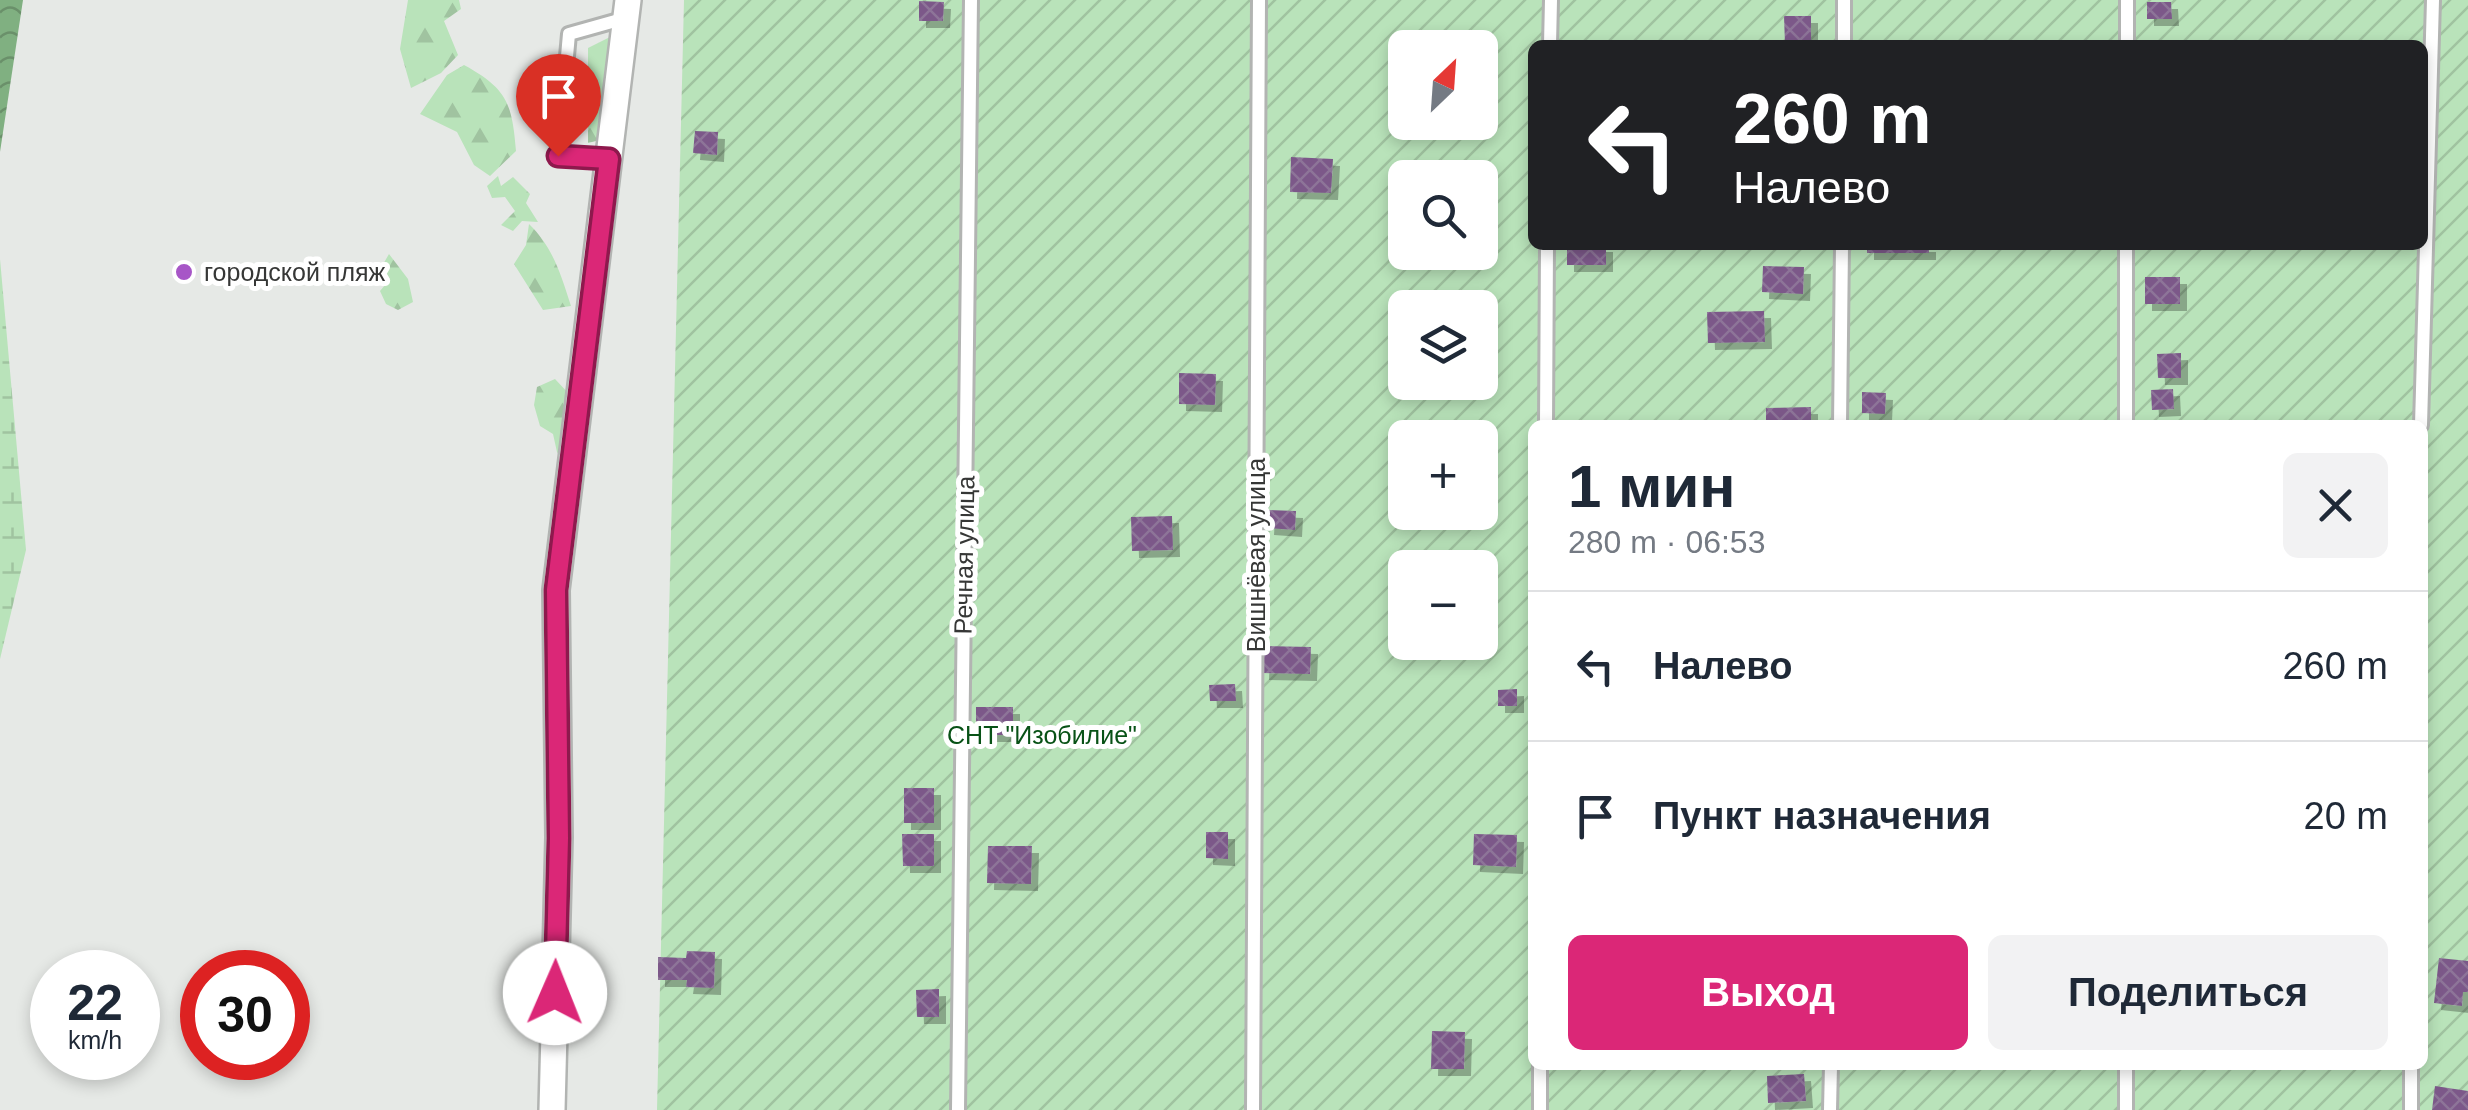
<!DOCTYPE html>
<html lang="ru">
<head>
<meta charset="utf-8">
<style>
	body { margin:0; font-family:Arial,sans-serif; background:#f2f2f3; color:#1f2937; height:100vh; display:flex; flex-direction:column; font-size:38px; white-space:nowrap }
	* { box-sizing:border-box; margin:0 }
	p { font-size:32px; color:#747a83 }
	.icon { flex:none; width:55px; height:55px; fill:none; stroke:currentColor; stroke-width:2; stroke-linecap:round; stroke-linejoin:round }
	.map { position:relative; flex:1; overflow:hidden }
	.side { position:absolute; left:1528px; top:420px; width:900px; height:650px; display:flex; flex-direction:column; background:#fff; border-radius:15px; box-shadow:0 5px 15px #0003 }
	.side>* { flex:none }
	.hud { position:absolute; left:1528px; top:40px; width:900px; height:210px; border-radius:15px; box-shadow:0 5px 15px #0003; background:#202124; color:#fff; overflow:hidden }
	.needle { width:65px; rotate:25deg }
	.tools { position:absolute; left:1388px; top:30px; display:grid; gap:20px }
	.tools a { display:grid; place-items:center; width:110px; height:110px; border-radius:15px; background:#fff; box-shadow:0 5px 15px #0003; font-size:50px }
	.speed { position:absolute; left:30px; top:950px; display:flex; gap:20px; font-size:50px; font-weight:700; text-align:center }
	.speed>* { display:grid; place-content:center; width:130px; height:130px; border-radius:50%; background:#fff; box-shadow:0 5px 15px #0003; line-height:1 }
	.speed small { font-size:25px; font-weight:400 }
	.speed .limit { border:15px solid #d22; background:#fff; color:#111 }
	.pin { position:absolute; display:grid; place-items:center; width:85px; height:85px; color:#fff; margin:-102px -42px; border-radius:50% 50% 50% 0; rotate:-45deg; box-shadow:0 0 10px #0007 }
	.pin .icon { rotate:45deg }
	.me { position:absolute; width:110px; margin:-55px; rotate:1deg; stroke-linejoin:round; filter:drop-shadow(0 0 8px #0008) }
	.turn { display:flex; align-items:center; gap:35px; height:210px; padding:0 40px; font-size:45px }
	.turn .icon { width:130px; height:130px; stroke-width:2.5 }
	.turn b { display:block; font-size:70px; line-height:85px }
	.round { display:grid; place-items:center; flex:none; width:105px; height:105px; border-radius:15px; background:#f2f2f3 }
	.headline { display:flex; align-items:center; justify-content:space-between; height:170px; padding:0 40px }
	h1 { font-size:60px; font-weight:600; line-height:75px }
	.primary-button { display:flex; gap:20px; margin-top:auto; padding:20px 40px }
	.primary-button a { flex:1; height:115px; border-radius:15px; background:#db2777; color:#fff; font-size:40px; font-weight:600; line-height:115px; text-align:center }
	.primary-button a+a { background:#f2f2f3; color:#1f2937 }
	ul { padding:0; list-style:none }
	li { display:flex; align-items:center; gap:30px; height:150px; padding:0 40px; border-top:2px solid #e0e1e3 }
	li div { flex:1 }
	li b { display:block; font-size:38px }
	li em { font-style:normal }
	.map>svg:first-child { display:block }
</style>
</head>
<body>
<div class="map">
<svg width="2468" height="1110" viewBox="0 0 2468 1110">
	<defs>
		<pattern id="forest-firs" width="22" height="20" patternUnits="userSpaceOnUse" patternTransform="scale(2.5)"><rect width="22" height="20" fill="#b9e3ba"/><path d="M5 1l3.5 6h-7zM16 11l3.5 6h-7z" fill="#a0c3a0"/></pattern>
		<pattern id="wetland-marsh" width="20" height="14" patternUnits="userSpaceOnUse" patternTransform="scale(2.5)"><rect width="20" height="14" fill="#b9e3ba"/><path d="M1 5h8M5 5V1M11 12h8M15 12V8" fill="none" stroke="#a0c3a0"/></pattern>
		<pattern id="garden-furrows" width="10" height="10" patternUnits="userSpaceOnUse" patternTransform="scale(2.5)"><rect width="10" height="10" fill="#b9e3ba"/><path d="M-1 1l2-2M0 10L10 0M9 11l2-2" fill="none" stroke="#a0c3a0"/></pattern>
		<pattern id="water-waves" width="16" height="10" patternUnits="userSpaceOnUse" patternTransform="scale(2.5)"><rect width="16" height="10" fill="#80b081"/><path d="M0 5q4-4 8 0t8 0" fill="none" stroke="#6a906a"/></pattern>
		<pattern id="building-cross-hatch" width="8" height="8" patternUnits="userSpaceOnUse" patternTransform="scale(2.5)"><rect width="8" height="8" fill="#7b5989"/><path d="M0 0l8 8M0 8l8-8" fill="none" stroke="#8d7498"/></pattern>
		<filter id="shadow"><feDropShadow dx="7" dy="7" stdDeviation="0" flood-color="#0004"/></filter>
	</defs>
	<rect width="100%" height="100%" fill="#e6e9e6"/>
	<g fill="url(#forest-firs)">
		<polygon points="408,0 459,0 461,9 444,21 458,55 441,73 411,88 400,49"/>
		<polygon points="616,34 604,139 588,143 588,48"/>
		<path d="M464,65C508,89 512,104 516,151L490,176L474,165L457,132L420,114L447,75Z"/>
		<polygon points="498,176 501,186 513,177 530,194 526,203 538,222 522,221 513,231 501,225 515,211 505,197 492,198 487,186"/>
		<path d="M529,224C553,247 561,275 571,306L543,310L514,264L526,245Z"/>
		<polygon points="389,254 408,279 413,302 398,310 386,304 380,291 390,279 382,266"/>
		<polygon points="555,379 571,396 565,464 557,452 553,434 540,426 534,405 537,387"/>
	</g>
	<polygon fill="url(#wetland-marsh)" points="0,259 26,550 0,659"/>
	<path fill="url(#garden-furrows)" fill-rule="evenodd" d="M684,0H2468V1110H657ZM1532,45H2422V245H1532ZM1405,48H1480V122H1405ZM1405,178H1480V252H1405ZM1405,308H1480V382H1405ZM1532,425H2422V1065H1532ZM1405,438H1480V512H1405ZM1405,568H1480V642H1405Z"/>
	<polygon fill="url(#water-waves)" points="0,0 23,0 0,152"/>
	<g fill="url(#building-cross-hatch)" filter="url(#shadow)">
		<polygon points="919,1 944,2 943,21 919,21"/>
		<polygon points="2147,2 2171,2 2172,19 2147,19"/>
		<polygon points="1784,16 1811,16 1811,44 1785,44"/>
		<polygon points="695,131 718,132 717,155 693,153"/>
		<polygon points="1291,157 1333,159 1331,193 1290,192"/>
		<rect x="1567" y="245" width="39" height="20"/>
		<rect x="1867" y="245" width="62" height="8"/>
		<polygon points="1763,266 1804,267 1803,294 1762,292"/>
		<rect x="2145" y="277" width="35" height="27"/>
		<polygon points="1764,311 1765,342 1708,343 1707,312"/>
		<polygon points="2181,353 2181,378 2158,378 2157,354"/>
		<polygon points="1179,373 1216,374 1215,405 1179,404"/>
		<polygon points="2173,389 2174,409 2152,410 2151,390"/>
		<polygon points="1862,392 1886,393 1885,414 1862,413"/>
		<polygon points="1811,407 1811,425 1766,425 1766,408"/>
		<polygon points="1268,510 1296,511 1295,530 1267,528"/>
		<polygon points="1172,516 1173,550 1132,551 1131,517"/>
		<polygon points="1263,646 1311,647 1310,674 1262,673"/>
		<polygon points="1235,684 1236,701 1210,701 1209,685"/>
		<polygon points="1517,689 1517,706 1498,706 1498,690"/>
		<rect x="976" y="707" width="37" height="28"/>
		<rect x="904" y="788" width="30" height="35"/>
		<polygon points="1206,832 1228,832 1228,859 1206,858"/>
		<polygon points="902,834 934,834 934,866 903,866"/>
		<polygon points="1474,834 1517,835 1516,867 1473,865"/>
		<polygon points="988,846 1032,846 1031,884 987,883"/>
		<polygon points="687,951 715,952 714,988 686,987 687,980 658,980 658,957 686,958"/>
		<polygon points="2439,958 2468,961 2468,992 2463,992 2462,1006 2434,1003"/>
		<polygon points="939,989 939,1017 917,1017 916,990"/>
		<polygon points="1432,1031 1465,1032 1464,1069 1431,1069"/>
		<polygon points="1804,1074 1806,1101 1768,1103 1767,1076"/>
		<polygon points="2435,1086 2468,1091 2468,1110 2432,1110"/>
	</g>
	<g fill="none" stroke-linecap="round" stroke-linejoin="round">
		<g stroke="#b2b4b2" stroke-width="18">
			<g id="service">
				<polyline points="1550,45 1551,0"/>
				<polyline points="1844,45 1844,0"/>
				<polyline points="2127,45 2127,0"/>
				<polyline points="609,159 558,156 569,34 626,18"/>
				<polyline points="1546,425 1547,245"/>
				<polyline points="1840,425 1842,245"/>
				<polyline points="2126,425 2126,245"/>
				<polyline points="2421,425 2433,0"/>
				<polyline points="2126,1065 2126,1110"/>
				<polyline points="958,1110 971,0"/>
				<polyline points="1253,1110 1259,0"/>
				<polyline points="1540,1110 1540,1065"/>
				<polyline points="1830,1110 1831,1065"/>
				<polyline points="2411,1110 2411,1065"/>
			</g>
		</g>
		<g stroke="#b2b4b2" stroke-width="30">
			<polyline id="minor" points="552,1110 559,837 556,590 628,0"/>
		</g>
		<use href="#service" stroke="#fff" stroke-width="12"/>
		<use href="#minor" stroke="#fff" stroke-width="25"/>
	</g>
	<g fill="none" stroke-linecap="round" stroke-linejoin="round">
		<g stroke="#8e194d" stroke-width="25">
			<polyline id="route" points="555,993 559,838 556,590 609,159 558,156"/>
		</g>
		<use href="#route" stroke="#db2777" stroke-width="18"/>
	</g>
	<circle fill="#a756c7" stroke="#fff" stroke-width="4" cx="184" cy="272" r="10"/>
	<g text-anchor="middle" stroke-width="10" stroke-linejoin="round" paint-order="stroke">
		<g font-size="25" fill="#363736" stroke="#fff" text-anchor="start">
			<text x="204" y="281">городской пляж</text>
		</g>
		<g font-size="25" fill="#363736" stroke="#fff">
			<text transform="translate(964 555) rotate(-89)" y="9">Речная улица</text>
			<text transform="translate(1256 555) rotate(-90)" y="9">Вишнёвая улица</text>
		</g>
		<g font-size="25" fill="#085216" stroke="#fff">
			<text x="1042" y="744">СНТ "Изобилие"</text>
		</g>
	</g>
</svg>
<div class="tools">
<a><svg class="needle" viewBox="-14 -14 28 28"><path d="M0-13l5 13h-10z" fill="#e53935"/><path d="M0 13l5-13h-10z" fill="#747a83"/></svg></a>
<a><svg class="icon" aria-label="search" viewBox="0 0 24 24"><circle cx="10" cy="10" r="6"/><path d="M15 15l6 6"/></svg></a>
<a><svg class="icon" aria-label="layers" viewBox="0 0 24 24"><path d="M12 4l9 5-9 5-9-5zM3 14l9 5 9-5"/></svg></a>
<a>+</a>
<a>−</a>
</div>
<div class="speed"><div>22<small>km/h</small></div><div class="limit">30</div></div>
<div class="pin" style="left:558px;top:156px;background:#d93025"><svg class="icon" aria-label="arrive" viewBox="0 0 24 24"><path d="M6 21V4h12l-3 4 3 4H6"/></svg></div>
<svg class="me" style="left:555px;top:993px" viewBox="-20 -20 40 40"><circle r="19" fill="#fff"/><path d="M0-13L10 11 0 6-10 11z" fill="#db2777"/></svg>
<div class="hud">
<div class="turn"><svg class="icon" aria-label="left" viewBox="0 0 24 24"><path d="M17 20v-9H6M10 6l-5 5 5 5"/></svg><div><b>260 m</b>Налево</div></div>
</div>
<section class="side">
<div class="headline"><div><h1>1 мин</h1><p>280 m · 06:53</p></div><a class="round"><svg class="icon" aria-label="close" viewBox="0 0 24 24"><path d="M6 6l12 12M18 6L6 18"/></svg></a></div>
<ul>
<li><svg class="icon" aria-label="left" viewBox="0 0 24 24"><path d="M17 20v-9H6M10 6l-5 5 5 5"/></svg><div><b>Налево</b></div><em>260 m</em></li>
<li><svg class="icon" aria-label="arrive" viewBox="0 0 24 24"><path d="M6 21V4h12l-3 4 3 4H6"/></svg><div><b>Пункт назначения</b></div><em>20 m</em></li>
</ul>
<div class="primary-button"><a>Выход</a><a>Поделиться</a></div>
</section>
</div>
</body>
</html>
